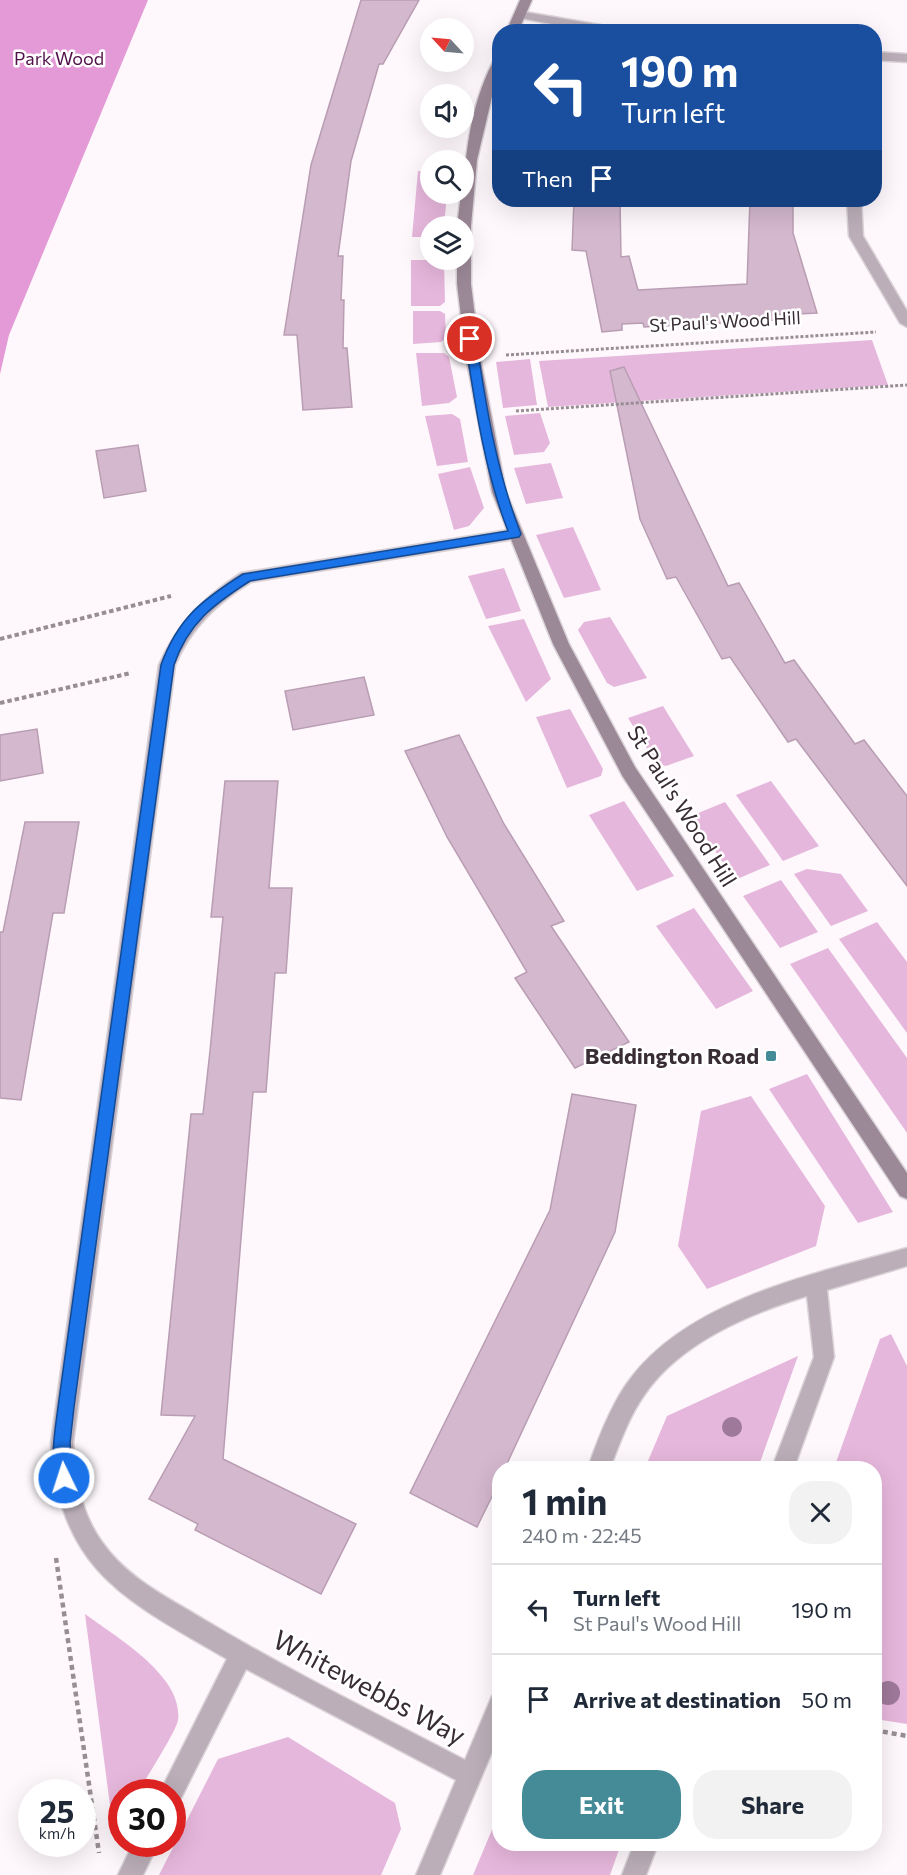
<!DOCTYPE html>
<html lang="en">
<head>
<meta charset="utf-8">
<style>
	body { margin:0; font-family:Commissioner,sans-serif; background:#f2f2f3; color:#1f2937; height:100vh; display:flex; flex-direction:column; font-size:22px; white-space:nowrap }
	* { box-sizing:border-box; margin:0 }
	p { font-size:20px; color:#747a83 }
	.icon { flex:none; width:33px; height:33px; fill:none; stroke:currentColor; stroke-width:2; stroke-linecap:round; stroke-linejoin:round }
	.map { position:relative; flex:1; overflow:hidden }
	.panel { position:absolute; left:492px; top:1461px; width:390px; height:390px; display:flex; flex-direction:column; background:#fff; border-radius:24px; box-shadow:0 6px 24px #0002 }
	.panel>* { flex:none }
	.banner { position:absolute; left:492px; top:24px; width:390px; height:183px; border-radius:24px; box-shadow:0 6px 24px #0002; background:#1a4fa0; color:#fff; overflow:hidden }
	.needle { width:39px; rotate:296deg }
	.controls { position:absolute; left:420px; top:18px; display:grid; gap:12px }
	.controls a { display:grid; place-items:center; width:54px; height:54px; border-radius:50%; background:#fff; box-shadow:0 6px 24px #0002; font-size:30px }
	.speed { position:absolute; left:18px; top:1779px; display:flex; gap:12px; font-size:30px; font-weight:700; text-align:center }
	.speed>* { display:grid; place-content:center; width:78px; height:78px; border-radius:50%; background:#fff; box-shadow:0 6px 24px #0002; line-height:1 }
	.speed small { font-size:15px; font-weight:400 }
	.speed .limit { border:9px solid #d22; background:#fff; color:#111 }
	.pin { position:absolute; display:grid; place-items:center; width:51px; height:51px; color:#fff; margin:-26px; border:3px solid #fff; border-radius:50%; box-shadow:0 2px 6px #0007 }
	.me { position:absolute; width:66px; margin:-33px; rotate:356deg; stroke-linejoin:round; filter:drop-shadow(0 0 4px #0008) }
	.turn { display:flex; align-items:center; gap:21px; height:126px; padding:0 30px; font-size:27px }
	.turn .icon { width:78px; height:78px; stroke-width:2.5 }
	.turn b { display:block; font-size:42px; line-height:51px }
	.then { display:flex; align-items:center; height:57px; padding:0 30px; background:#0003; gap:12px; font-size:22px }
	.round { display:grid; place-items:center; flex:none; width:63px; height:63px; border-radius:24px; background:#f2f2f3 }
	.head { display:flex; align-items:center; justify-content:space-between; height:102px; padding:0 30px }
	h1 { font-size:36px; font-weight:700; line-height:45px }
	.action { display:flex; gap:12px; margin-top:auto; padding:12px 30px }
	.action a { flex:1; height:69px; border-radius:24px; background:#458a97; color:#fff; font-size:24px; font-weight:700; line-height:69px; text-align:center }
	.action a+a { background:#f2f2f3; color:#1f2937 }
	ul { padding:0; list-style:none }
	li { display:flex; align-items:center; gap:18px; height:90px; padding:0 30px; border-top:2px solid #e0e1e3 }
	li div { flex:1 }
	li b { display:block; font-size:22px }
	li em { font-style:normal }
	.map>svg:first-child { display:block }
</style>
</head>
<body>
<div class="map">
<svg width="907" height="1875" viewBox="0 0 907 1875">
	<rect width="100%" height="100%" fill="#fef8fc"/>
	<g fill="#e6b7dc">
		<polygon points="418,171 430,172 430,194 447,194 444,226 430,226 430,237 412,237"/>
		<polygon points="411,260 439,260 444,263 445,302 440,306 411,306"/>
		<polygon points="413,311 440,311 445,314 446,338 441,342 413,344"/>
		<polygon points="872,340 888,385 548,407 539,361"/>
		<polygon points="416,353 444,353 449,357 457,397 449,403 422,406"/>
		<polygon points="530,359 537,405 503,408 496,362"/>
		<polygon points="540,413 550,443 544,452 514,455 505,416"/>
		<polygon points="452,414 460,419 468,462 437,466 425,416"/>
		<polygon points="551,463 563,498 526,504 514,468"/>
		<polygon points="470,467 484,508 469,526 454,530 438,474"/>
		<polygon points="573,527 601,590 564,598 536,535"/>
		<polygon points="504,568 521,611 486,619 468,576"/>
		<polygon points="610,617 647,678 614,687 607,683 578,630 584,622"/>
		<polygon points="524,619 551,679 526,702 488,626"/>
		<polygon points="663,706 694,756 666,766 656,763 628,718"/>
		<polygon points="570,709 603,769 601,776 567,788 536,717"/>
		<polygon points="771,781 819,846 783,861 736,795"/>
		<polygon points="624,801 674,876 637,891 589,815"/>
		<polygon points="725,802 770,865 735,880 691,816"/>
		<polygon points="807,869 841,874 868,911 831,926 794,874"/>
		<polygon points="781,880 818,932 780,948 743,896"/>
		<polygon points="694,908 753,991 716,1009 656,926"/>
		<polygon points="877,922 907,962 907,1033 839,939"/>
		<polygon points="828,948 907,1058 907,1133 790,964"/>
		<polygon points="807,1074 893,1212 858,1223 769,1089"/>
		<polygon points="751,1096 825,1206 816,1246 707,1289 678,1246 701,1111"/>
		<polygon points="891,1334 907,1366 907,1724 875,1719 874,1468 834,1468 880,1339"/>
		<polygon points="798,1356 758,1468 645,1468 667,1416"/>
		<path d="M85,1614C116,1637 184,1676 178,1720C177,1730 145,1780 138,1792H122L121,1822L114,1836Z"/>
		<polygon points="288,1737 395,1803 401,1829 381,1875 159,1875 218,1759"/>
		<polygon points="499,1813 500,1844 621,1844 610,1875 473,1875"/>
	</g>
	<polygon fill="#e49ad6" points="0,0 148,0 9,335 0,374"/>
	<g fill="#d4b8ce" stroke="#b99db3" stroke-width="1.5">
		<polygon points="361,0 419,0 383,64 379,64 351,161 338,256 343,256 341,300 344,300 343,348 347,348 352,407 303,410 297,335 284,335 311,165"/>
		<polygon points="574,200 620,200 621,257 629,256 638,290 747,284 750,200 793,200 793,233 817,313 776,315 778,320 644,327 643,323 622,324 622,330 602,332 586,251 572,250"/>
		<polygon points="624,367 728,586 739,583 785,663 794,660 855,744 864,740 907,796 907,886 796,739 788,742 730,657 722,659 676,577 667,579 640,519 610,371"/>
		<polygon points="138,445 146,491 104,498 96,451"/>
		<polygon points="364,677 374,715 293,730 285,691"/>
		<polygon points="37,729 43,773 0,781 0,735"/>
		<polygon points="459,735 504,824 564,921 551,926 629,1042 575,1068 515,978 527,972 447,837 405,751"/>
		<polygon points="225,781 278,781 269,888 292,888 286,973 275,973 266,1092 253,1092 223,1459 356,1524 321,1594 195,1530 198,1524 149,1499 195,1416 161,1415 191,1114 203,1114 210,1051 223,917 211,917"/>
		<polygon points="25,822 79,822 64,913 53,913 21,1100 0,1098 0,932 3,932"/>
		<polygon points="572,1094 636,1105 615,1232 505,1468 500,1468 500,1480 477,1527 410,1493 550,1210"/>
	</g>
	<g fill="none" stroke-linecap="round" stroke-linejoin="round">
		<g stroke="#dad3d8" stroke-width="3">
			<g id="street">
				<polygon points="519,11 617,28 623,32 594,32 515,17 515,13"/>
				<polygon points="874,52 907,54 907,62 874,60"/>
				<polygon points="847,200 861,200 863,236 907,311 907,327 900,323 849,236"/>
				<path d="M515,529L520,530L523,534L520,538L251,582C217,603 191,628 175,665L73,1443C75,1478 81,1513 102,1542C127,1578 167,1597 203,1619C288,1670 377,1714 465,1760L492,1696L500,1693V1733L440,1875H416L456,1780L246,1669L180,1800L172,1804V1792H160L227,1659C126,1600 60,1572 51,1443L159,665C177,624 204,597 241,573Z"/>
				<path d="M907,1248V1266L827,1290L834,1357L794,1468H772L814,1357L807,1296C749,1314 681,1342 645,1394C629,1416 620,1443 610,1468H588C598,1439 612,1402 631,1378C691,1299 817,1273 907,1248Z"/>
				<polygon points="133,1844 158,1844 143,1875 118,1875"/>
				<polygon points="634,1844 658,1844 646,1875 622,1875"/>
			</g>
		</g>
		<g stroke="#dad3d8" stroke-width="3">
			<g id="secondary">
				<polygon points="520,0 532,0 518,32 506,32"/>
				<path d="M496,57H500V75L494,88L477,160L471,226V284L480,357L506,492L569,644L635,767L907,1173V1199L900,1196L623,777L553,644L492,492L466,357L457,284V260H464V226H457L461,194H464C464,152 474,93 496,57Z"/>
			</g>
		</g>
		<g stroke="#978e94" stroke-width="3" stroke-dasharray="3 2" stroke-linecap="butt">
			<polyline points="506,355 876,332"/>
			<polyline points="516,411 907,385"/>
		</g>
		<g stroke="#978e94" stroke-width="4" stroke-dasharray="4.5 3" stroke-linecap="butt">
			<polyline points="0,639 171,596"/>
			<polyline points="0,703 131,673"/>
		</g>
		<g stroke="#978e94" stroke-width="4.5" stroke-dasharray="5 4" stroke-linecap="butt">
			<polyline points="56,1558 99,1853"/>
			<polyline points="874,1730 907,1736"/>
		</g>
		<use href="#street" fill="#bbaeb8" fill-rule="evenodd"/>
		<use href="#secondary" fill="#9c8998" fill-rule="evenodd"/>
	</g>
	<g fill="#9f799a">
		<circle cx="732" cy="1427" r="10"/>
		<circle cx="888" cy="1693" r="12"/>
	</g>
	<path fill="#1a73e8" stroke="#114b97" stroke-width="1.5" d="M470,335L476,339C486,406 496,470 521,534L519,537L250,581C214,604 188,623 174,665L74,1407L70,1443L72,1478L70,1483L64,1486L58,1483C49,1461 55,1431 58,1407L161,665C178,618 202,600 243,574L508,531C484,469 475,404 465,339Z"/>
	<rect fill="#458a97" stroke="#fff" stroke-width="2" x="765" y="1050" width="12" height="12" rx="3"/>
	<g text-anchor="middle" stroke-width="5" stroke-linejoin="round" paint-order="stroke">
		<g font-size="18" fill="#52114a" stroke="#fff">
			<text x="59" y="65">Park Wood</text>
		</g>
		<g font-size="18" fill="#382c35" stroke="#fff">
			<text transform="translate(725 322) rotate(-3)" y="6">St Paul's Wood Hill</text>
		</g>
		<g font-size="22" fill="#382c35" stroke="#fff">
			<text transform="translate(682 806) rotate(58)" y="8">St Paul's Wood Hill</text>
		</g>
		<g font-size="22" font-weight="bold" fill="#382c35" stroke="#fff" text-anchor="end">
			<text x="759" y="1064">Beddington Road</text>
		</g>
		<g font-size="27" fill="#382c35" stroke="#fff">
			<text transform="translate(369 1688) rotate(28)" y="9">Whitewebbs Way</text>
		</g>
	</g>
</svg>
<div class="controls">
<a><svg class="needle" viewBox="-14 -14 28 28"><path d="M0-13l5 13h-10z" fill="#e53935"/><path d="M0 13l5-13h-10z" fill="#747a83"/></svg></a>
<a><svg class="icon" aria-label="sound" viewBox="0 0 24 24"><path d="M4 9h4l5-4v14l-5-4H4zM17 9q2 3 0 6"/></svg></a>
<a><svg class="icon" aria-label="search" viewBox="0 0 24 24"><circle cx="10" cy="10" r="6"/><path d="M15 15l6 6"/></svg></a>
<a><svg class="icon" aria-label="layers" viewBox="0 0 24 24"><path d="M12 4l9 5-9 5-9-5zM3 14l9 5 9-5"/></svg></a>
</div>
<div class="speed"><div>25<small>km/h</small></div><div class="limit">30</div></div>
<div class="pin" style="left:470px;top:339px;background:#d93025"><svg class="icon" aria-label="arrive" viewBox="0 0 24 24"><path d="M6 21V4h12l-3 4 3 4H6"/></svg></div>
<svg class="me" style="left:64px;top:1478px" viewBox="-20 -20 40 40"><circle r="17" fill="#1a73e8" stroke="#fff" stroke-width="3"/><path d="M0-11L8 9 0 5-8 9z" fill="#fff"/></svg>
<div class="banner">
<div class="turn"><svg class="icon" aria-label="left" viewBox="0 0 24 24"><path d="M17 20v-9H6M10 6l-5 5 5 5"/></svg><div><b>190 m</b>Turn left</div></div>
<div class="then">Then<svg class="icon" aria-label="arrive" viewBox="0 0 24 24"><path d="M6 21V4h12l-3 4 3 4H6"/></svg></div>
</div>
<section class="panel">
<div class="head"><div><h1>1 min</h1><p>240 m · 22:45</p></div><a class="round"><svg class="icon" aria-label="close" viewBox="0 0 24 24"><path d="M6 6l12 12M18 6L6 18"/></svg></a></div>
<ul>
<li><svg class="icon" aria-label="left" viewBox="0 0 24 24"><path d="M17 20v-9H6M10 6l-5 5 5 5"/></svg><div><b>Turn left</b><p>St Paul's Wood Hill</p></div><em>190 m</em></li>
<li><svg class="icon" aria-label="arrive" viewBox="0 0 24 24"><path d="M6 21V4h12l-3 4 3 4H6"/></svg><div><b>Arrive at destination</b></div><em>50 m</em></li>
</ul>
<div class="action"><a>Exit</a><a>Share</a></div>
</section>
</div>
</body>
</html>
